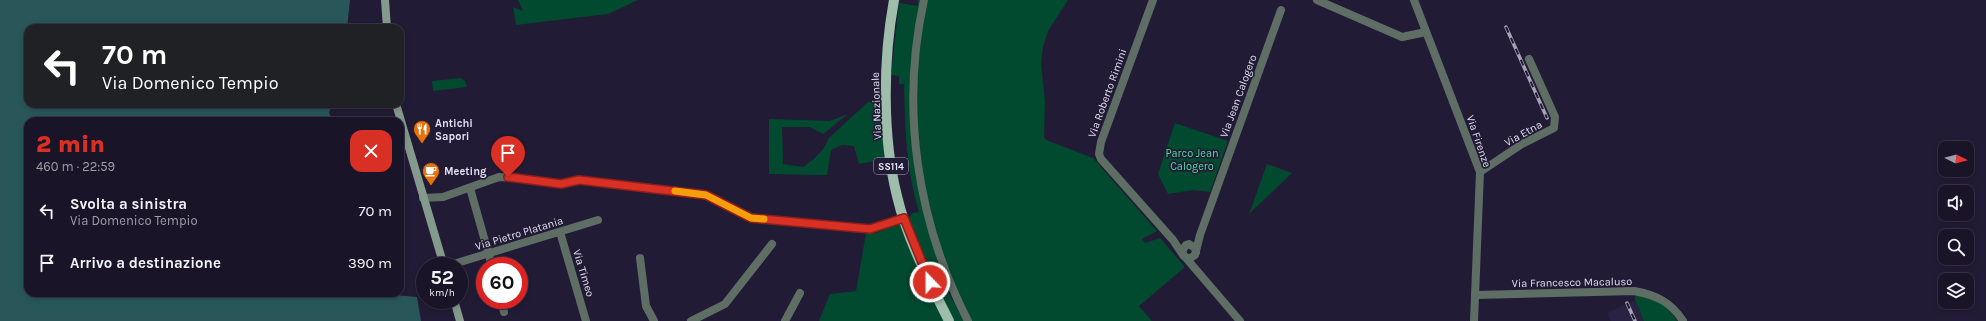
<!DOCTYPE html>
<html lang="it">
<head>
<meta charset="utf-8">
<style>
	body { margin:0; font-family:Karla,sans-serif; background:#231d30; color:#f1f3f6; height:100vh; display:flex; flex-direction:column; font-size:15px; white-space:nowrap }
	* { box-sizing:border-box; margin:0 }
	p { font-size:13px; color:#9f9ea8 }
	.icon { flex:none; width:22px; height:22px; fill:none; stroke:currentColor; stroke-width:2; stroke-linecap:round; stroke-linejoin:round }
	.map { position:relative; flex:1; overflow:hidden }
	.details { position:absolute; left:24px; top:117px; width:380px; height:180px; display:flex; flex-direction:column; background:#1a1428; border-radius:12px; box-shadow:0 2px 6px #0003,0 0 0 1px #383345 }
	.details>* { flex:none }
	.guide { position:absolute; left:24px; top:24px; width:380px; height:84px; border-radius:12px; box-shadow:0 2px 6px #0003,0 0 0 1px #383345; background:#202124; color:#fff; overflow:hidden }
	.needle { width:26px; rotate:96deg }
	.fabs { position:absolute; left:1938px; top:141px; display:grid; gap:8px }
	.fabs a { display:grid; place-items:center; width:36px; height:36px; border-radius:8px; background:#1a1428; box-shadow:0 2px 6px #0003,0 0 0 1px #383345; font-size:20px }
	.speed { position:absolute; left:416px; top:257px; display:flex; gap:8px; font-size:20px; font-weight:700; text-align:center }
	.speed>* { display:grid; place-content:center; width:52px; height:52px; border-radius:50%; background:#1a1428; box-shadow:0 2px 6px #0003,0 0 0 1px #383345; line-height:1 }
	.speed small { font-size:10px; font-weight:400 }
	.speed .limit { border:6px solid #d22; background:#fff; color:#111 }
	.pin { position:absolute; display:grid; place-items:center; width:34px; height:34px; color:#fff; margin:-41px -17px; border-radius:50% 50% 50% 0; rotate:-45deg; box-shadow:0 0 4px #0007 }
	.pin .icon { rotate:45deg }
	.me { position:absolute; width:44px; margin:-22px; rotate:338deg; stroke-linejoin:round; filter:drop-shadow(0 0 3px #0008) }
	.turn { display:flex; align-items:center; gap:14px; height:84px; padding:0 12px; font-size:18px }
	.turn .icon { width:52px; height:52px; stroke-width:2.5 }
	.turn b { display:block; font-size:28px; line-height:34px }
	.round { display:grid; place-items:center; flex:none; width:42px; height:42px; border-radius:12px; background:#231d30 }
	.summary { display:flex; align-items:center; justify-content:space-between; height:68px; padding:0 12px }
	h1 { font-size:24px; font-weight:800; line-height:30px; color:#d93025 }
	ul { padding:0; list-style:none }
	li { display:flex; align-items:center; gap:12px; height:52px; padding:0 12px }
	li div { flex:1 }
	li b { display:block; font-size:15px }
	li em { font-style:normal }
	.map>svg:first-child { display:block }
</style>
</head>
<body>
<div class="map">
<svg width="1986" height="321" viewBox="0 0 1986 321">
	<rect width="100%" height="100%" fill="#221b35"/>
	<polygon fill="#2a2243" points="1635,300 1644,321 1611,321 1607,313"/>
	<g fill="#014a2f">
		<polygon points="518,0 638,0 608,14 516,25 513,7 523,11"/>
		<path d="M918,0H921L911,113L938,266L942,281L964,321H954L943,301L909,218L912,213L919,212C906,170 905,127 904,84H899V76L891,75L899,3L918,6Z"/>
		<polygon points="926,0 1068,0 1048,31 1043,47 1041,63 1045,102 1044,137 1046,140 1093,158 1157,231 1142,239 1145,243 1160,238 1185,267 1139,306 1152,321 971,321 957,293 931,225 918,154 915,85"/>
		<polygon points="461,78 465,81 467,87 433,91 432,81"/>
		<polygon points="877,101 883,107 885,159 859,164 854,146 842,145 831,150 827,175 769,174 769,119 830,121 848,114 823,134 810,127 782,127 783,164 803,167 814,159 824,148 829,138 868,102"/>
		<polygon points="1175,123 1228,141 1210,192 1193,190 1168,194 1158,174"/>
		<polygon points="1267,164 1292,173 1249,214"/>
		<polygon points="901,223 918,271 944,321 819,321 830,294 856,291 866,233 876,233"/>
		<path d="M1635,295C1652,296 1668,305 1677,321H1644L1635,300Z"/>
	</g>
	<polygon fill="#295759" points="0,0 350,0 347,28 28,28 28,104 334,104 329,112 332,121 28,121 28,293 395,293 394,295 417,297 421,321 0,321"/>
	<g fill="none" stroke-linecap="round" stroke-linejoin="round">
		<g stroke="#5f6e65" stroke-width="8">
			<polyline points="1153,0 1101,142 1099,154 1101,159 1173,240 1183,255"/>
			<polyline points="1317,0 1402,37 1426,32"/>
			<polyline points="1480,172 1522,144 1554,128 1555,117 1529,59"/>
			<polyline points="470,188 492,266"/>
			<polyline points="423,198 443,197 499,177 517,178 561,184 579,180 706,195 751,218 870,229 903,218"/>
			<polyline points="560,232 586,321"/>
			<polyline points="1196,252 1195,248 1189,244 1186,245 1182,251 1184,256 1189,259 1195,255 1200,235 1281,10"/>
			<polyline points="640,258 646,306 654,321"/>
			<polyline points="1186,258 1240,321"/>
			<polyline points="447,266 598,220"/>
			<path d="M1475,295L1634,291C1656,295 1671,302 1683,321"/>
			<polyline points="501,300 504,312"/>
			<polyline points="691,321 725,304 772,244"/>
			<polyline points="785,321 800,293"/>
		</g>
		<g stroke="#5f6e65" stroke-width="8">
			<path d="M924,0C900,109 917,222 968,321"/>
			<polyline points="1414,0 1480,172 1474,321"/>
		</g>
		<g stroke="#839a8c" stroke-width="8">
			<polyline points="385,0 387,28"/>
			<polyline points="396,104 444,266"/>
			<polyline points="454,300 460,321"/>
		</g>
		<path stroke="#9fbdab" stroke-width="10" d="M894,0C883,60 882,136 897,196C907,239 929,281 949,321"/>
		<g stroke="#a6a2b6" stroke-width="3.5">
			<g id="rail">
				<polyline points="1506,27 1547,118"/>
				<polyline points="1627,303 1635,321"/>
			</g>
		</g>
		<use href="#rail" stroke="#221b35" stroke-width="2" stroke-dasharray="6" stroke-linecap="butt"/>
	</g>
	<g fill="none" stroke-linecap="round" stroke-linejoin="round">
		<g stroke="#8d1f18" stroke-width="10">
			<polyline id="route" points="508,177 561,184 579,180 706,195 751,218 870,229 904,218 930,282"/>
		</g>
		<use href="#route" stroke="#d93025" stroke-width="7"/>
		<polyline stroke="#f59e0b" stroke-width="7" points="675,191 706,195 751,218 764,219"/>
	</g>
	<defs>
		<g id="restaurant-pin" transform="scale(0.9)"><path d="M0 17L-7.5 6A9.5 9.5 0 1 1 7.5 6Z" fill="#e8710a" stroke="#221b35"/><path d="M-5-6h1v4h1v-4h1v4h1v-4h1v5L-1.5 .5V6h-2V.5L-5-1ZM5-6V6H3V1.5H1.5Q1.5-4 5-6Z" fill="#fff"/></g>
		<g id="cafe-pin" transform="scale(0.9)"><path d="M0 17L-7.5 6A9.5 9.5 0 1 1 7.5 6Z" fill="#e8710a" stroke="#221b35"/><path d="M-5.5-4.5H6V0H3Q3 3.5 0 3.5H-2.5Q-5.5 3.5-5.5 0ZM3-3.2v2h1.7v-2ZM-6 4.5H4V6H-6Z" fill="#fff"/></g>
	</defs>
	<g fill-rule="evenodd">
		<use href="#restaurant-pin" x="422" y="129"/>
		<use href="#cafe-pin" x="431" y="171"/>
	</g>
	<g text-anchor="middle" stroke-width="3.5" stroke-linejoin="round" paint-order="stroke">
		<rect fill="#221b35" stroke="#a8a4b9" stroke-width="1" x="874" y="158" width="34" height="16" rx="3"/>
		<g font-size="10" font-weight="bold" fill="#e2dff1">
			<text x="891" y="170">SS114</text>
		</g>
		<g font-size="11" fill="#e2dff1" stroke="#221b35">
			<text transform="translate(1107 93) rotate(-70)" y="4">Via Roberto Rimini</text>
			<text transform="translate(1238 96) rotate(-70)" y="4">Via Jean Calogero</text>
			<text transform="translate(876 106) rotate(-92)" y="4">Via Nazionale</text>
			<text transform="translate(1523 133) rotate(-29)" y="4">Via Etna</text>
			<text transform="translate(1479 141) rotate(71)" y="4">Via Firenze</text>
			<text transform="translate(519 233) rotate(-17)" y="4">Via Pietro Platania</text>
			<text transform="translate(584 273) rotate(73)" y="4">Via Timeo</text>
			<text transform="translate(1572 282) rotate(-1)" y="4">Via Francesco Macaluso</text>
		</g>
		<g font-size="11" font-weight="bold" fill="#e2dff1" stroke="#221b35" text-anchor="start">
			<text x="435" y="127">Antichi<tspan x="435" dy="13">Sapori</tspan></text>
			<text x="444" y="175">Meeting</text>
		</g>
		<g font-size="11" fill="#4cdf9e" stroke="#221b35">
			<text x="1192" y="157">Parco Jean<tspan x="1192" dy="13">Calogero</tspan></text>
		</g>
	</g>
</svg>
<div class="fabs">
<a><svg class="needle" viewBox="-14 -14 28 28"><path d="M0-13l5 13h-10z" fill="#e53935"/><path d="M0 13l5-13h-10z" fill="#9f9ea8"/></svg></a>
<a><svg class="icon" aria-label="sound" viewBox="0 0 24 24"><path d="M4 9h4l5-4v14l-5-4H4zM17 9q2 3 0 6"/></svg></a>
<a><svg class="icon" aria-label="search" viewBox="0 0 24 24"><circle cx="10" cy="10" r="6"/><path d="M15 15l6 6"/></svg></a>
<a><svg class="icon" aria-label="layers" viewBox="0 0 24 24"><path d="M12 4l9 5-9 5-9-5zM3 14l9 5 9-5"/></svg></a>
</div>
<div class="speed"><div>52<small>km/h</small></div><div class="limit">60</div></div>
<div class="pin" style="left:508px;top:177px;background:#d93025"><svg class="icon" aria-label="arrive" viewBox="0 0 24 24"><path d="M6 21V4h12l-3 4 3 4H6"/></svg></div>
<svg class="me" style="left:930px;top:282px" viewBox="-20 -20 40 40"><circle r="17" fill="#d93025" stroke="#fff" stroke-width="3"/><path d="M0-11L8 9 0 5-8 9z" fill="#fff"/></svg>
<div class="guide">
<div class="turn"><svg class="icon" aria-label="left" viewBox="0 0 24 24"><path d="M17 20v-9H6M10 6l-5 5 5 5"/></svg><div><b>70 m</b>Via Domenico Tempio</div></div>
</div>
<section class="details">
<div class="summary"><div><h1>2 min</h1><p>460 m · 22:59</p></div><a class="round" style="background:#d93025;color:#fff"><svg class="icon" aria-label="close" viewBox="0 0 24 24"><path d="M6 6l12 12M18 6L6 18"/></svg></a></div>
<ul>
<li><svg class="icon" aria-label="left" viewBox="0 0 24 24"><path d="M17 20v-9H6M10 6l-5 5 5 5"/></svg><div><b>Svolta a sinistra</b><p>Via Domenico Tempio</p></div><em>70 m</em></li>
<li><svg class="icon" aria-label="arrive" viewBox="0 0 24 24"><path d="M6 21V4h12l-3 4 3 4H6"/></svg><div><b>Arrivo a destinazione</b></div><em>390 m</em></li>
</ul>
</section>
</div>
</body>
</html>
